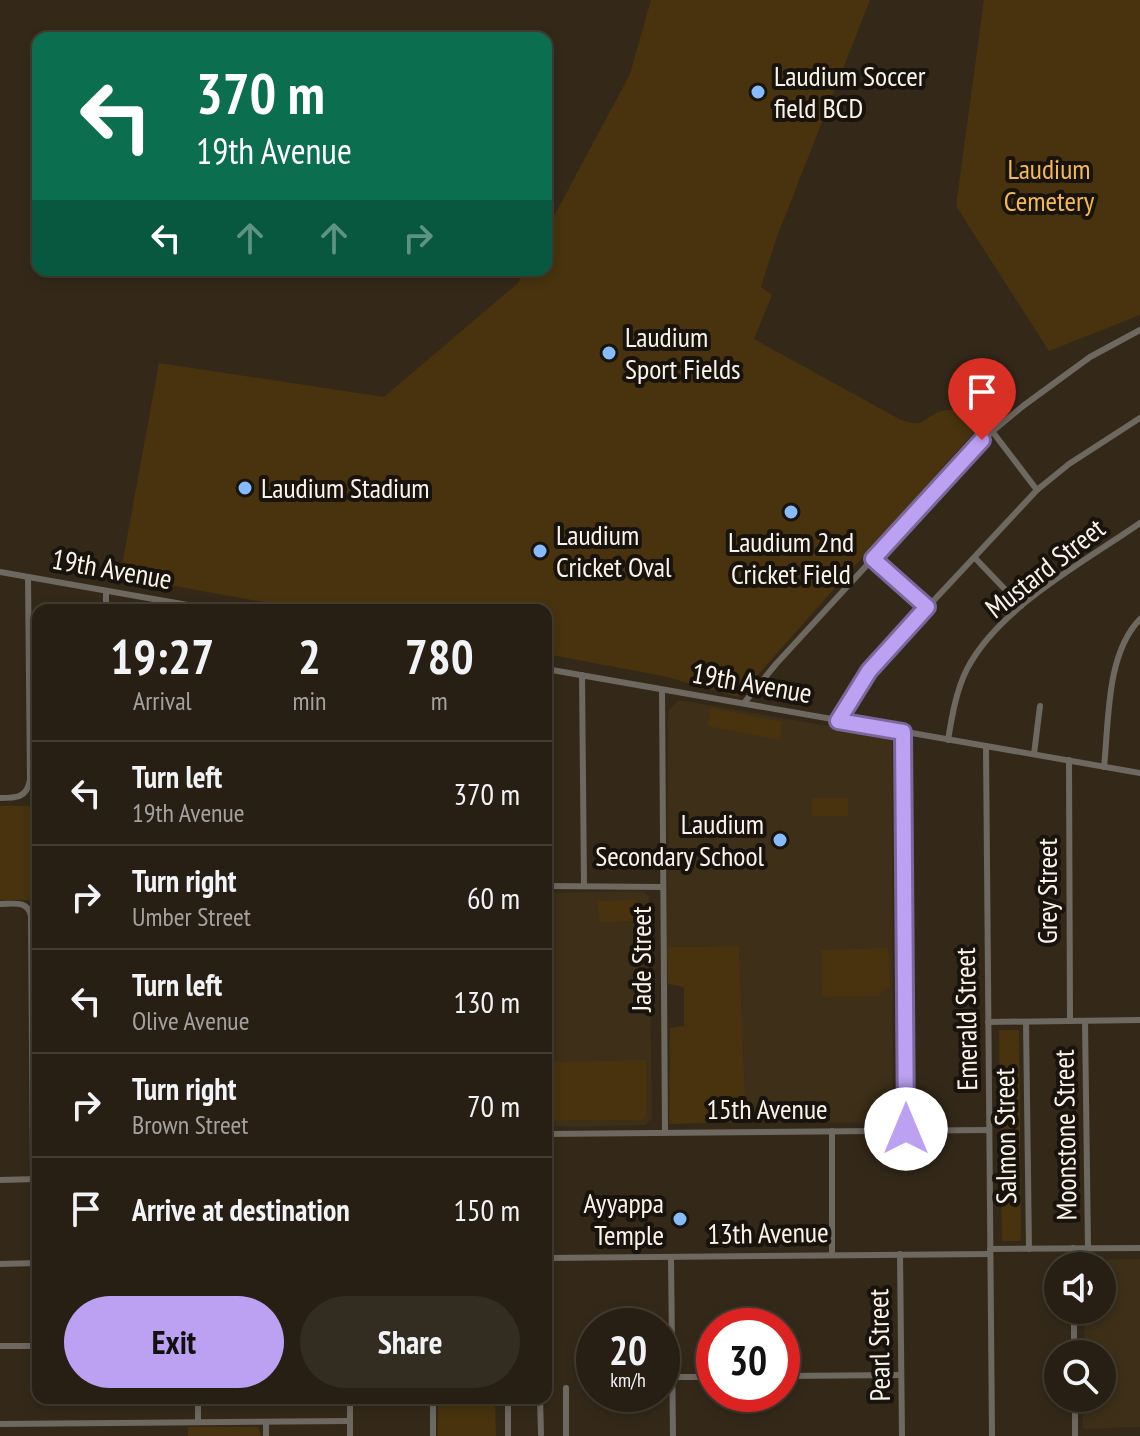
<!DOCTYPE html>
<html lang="en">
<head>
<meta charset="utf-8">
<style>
	body { margin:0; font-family:"PT Sans Narrow",sans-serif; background:#332c21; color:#f1f3f6; height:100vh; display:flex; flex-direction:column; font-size:30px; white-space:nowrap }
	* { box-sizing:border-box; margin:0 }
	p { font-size:26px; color:#a4a2a0 }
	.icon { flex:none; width:44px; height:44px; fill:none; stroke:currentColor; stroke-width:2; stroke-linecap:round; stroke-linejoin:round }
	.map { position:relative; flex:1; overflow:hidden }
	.side { position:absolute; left:32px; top:604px; width:520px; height:800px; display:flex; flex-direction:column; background:#271f13; border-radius:16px; box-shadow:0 4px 12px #0003,0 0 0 2px #433d33 }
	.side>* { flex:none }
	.guide { position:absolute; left:32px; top:32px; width:520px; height:244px; border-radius:16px; box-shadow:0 4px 12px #0003,0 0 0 2px #433d33; background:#0b6e4f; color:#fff; overflow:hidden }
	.tools { position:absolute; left:1044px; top:1252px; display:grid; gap:16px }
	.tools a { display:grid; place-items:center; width:72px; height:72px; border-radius:50%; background:#271f13; box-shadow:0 4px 12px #0003,0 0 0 2px #433d33; font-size:40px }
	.speed { position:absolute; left:576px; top:1308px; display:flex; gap:16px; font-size:40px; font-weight:700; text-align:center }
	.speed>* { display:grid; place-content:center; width:104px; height:104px; border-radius:50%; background:#271f13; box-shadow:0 4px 12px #0003,0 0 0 2px #433d33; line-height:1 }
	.speed small { font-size:20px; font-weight:400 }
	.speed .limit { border:12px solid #d22; background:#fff; color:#111 }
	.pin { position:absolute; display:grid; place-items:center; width:68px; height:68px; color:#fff; margin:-82px -34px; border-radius:50% 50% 50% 0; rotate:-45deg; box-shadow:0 0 8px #0007 }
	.pin .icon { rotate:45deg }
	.me { position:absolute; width:88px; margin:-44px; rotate:0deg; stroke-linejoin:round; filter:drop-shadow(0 0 6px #0008) }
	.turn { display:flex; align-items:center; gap:28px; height:168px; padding:0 32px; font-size:36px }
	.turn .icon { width:104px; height:104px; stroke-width:2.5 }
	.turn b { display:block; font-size:56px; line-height:68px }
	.lanes { display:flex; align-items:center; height:76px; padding:0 32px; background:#0003; justify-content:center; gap:40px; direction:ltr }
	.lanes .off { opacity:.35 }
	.eta { display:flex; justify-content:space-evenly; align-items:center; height:136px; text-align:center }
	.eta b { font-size:48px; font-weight:700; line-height:56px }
	.action { display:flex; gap:16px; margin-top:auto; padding:16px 32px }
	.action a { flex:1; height:92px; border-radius:48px; background:#bca0f2; color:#111; font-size:32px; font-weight:700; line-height:92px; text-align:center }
	.action a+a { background:#332c21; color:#f1f3f6 }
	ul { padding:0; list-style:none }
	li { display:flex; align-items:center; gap:24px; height:104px; padding:0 32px; border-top:2px solid #433d33 }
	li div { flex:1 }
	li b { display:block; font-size:30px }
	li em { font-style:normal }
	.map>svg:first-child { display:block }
</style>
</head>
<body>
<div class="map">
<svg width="1140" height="1436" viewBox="0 0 1140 1436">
	<rect width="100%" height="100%" fill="#342919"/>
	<g fill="#3d2f18">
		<polygon points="679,700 892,737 893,1116 886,1123 746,1122 739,946 667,947 668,711"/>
		<polygon points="643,891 649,897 652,1118 645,1125 546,1127 546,893"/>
		<polygon points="1140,1259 1140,1427 1083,1429 1083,1398 1102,1398 1102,1354 1084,1354 1085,1310 1102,1310 1102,1266 1086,1266 1086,1260"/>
	</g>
	<g fill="#48330e">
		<path d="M651,0H870L776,239L761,287L772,295L754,339L901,420C922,428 922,420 938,412C944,410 952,410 959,409L976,430L738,697L663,676L546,654V610H307L120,576L159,363L384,397L518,283L525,270H546V231L630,74Z"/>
		<polygon points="984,0 1140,0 1140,315 1049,351 956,206"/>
		<polygon points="711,708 783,722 780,740 707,726"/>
		<rect x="812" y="798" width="36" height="18"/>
		<polygon points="0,806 34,806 34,820 38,820 36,900 0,900"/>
		<polygon points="637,900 637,921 599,922 598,901"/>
		<polygon points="739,946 746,1122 669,1124 670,1028 684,1026 684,987 668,984 667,947"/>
		<polygon points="888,948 890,986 877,996 822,997 821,950"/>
		<polygon points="999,1030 1019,1030 1021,1241 1002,1241"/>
		<polygon points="646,1060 646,1116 642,1120 546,1120 546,1062"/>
		<polygon points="438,1398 495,1398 496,1436 438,1436"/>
		<polygon points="188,1427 258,1427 261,1436 188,1436"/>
	</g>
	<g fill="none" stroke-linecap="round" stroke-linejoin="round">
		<g stroke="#6d6860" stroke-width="6">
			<polyline points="992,431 1037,490"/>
			<polyline points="975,558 1021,606"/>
			<polyline points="873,559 927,607"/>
			<polyline points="0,572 216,610"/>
			<polyline points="106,591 106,610"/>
			<polyline points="546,669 1140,773"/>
			<polyline points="582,675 584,885"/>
			<polyline points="662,690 665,1132"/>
			<polyline points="744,703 776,664 982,440 1023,406 1090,357 1140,330"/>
			<polyline points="838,721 880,658 1037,490 1069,464 1140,418"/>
			<polyline points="903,732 906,1129"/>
			<path d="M948,740C952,716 956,691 967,669C999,607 1084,562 1140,523"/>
			<polyline points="986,747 992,1436"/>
			<polyline points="1034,754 1040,706"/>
			<polyline points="1069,760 1070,1021"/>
			<path d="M1104,767C1109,720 1106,654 1140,619"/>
			<path d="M0,798C16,798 27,798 30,780L28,577"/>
			<polyline points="546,886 663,887"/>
			<path d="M0,904C13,904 28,900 31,916L33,1179"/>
			<polyline points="1085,1021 1088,1248"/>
			<polyline points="988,1022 1140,1020"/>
			<polyline points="1026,1022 1029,1249"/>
			<polyline points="832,1131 832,1254"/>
			<polyline points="546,1134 989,1130"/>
			<polyline points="0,1180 38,1179"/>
			<polyline points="1073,1248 1073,1266"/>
			<polyline points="990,1249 1140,1248"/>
			<polyline points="900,1254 902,1436"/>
			<polyline points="546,1258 990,1254"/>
			<polyline points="671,1258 673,1436"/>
			<polyline points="0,1264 38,1263"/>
			<polyline points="1074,1310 1074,1354"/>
			<polyline points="0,1346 38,1346"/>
			<polyline points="782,1376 901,1375"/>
			<polyline points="672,1377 714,1377"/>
			<polyline points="566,1388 566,1436"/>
			<polyline points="350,1398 350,1436"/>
			<polyline points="433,1398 433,1436"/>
			<polyline points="508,1398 508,1436"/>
			<polyline points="540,1398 541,1434"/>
			<polyline points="1075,1398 1075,1436"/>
			<polyline points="198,1422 198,1398"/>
			<polyline points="266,1422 266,1436"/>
			<polyline points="0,1424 350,1421"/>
		</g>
	</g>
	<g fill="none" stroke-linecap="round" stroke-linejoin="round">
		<g stroke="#7a689d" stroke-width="20">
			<polyline id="route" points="906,1129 903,732 838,721 869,671 927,607 873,559 982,440"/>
		</g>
		<use href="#route" stroke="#bca0f2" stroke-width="14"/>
	</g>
	<g fill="#87bbfb" stroke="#18130c" stroke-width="3">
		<circle cx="758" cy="92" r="8"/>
		<circle cx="609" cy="353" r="8"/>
		<circle cx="245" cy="488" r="8"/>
		<circle cx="791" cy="512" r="8"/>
		<circle cx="540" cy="551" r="8"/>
		<circle cx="780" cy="840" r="8"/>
		<circle cx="680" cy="1219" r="8"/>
	</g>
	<g text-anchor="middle" stroke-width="8" stroke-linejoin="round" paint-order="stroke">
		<g font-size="28" fill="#faf3e9" stroke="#18130c" text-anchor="start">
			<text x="774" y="86">Laudium Soccer<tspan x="774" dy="32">field BCD</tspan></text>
			<text x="625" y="347">Laudium<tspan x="625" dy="32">Sport Fields</tspan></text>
			<text x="261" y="498">Laudium Stadium</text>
			<text x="556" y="545">Laudium<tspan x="556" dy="32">Cricket Oval</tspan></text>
			<text x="791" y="552" text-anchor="middle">Laudium 2nd<tspan x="791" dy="32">Cricket Field</tspan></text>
			<text x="764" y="834" text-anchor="end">Laudium<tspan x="764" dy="32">Secondary School</tspan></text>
			<text x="664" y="1213" text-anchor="end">Ayyappa<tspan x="664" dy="32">Temple</tspan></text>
		</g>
		<g font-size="28" fill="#f6b951" stroke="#18130c">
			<text x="1049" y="179">Laudium<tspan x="1049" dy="32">Cemetery</tspan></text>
		</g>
		<g font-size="28" fill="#faf3e9" stroke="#18130c">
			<text transform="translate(1045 568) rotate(-38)" y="10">Mustard Street</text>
			<text transform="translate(112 569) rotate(10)" y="10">19th Avenue</text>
			<text transform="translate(752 683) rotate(10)" y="10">19th Avenue</text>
			<text transform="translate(1047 891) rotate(-90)" y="10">Grey Street</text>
			<text transform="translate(641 959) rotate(-90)" y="10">Jade Street</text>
			<text transform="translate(966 1019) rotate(-91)" y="10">Emerald Street</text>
			<text x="767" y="1119">15th Avenue</text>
			<text transform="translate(1065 1135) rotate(-91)" y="10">Moonstone Street</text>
			<text transform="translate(1005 1136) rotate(-91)" y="10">Salmon Street</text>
			<text transform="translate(768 1233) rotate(-1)" y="10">13th Avenue</text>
			<text transform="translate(879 1345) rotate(-91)" y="10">Pearl Street</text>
		</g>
	</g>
</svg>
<div class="tools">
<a><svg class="icon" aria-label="sound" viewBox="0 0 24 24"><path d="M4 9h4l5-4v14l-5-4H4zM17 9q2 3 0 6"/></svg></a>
<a><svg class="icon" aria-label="search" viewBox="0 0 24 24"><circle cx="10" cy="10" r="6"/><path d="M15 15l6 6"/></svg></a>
</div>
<div class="speed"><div>20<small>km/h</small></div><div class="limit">30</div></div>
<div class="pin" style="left:982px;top:440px;background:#d93025"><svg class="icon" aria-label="arrive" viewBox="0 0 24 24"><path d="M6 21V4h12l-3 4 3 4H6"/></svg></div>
<svg class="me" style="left:906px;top:1129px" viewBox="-20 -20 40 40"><circle r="19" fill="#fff"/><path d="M0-13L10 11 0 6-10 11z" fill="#bca0f2"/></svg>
<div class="guide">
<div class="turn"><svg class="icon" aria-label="left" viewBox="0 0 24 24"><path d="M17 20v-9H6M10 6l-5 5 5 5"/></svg><div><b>370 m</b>19th Avenue</div></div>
<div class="lanes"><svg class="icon" aria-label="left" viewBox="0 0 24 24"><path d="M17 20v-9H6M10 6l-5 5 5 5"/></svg><svg class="icon off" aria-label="ahead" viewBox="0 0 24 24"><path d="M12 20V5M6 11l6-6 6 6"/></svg><svg class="icon off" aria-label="ahead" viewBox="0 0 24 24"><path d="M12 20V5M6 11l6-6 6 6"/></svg><svg class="icon off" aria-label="right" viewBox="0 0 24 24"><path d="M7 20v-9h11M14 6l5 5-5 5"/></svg></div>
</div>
<section class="side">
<div class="eta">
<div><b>19:27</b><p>Arrival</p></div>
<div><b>2</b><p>min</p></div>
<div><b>780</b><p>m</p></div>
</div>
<ul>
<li><svg class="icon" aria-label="left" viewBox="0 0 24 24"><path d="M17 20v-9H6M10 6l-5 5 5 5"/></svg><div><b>Turn left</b><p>19th Avenue</p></div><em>370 m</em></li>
<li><svg class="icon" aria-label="right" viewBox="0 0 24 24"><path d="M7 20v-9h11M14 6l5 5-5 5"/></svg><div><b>Turn right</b><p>Umber Street</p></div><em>60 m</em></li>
<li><svg class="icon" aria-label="left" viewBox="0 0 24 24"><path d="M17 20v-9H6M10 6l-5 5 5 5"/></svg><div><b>Turn left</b><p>Olive Avenue</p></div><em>130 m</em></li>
<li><svg class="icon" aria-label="right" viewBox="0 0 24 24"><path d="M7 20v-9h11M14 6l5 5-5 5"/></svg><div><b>Turn right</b><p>Brown Street</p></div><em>70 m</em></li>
<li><svg class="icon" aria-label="arrive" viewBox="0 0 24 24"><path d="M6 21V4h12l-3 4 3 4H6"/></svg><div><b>Arrive at destination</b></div><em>150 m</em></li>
</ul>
<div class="action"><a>Exit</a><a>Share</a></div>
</section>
</div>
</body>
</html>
